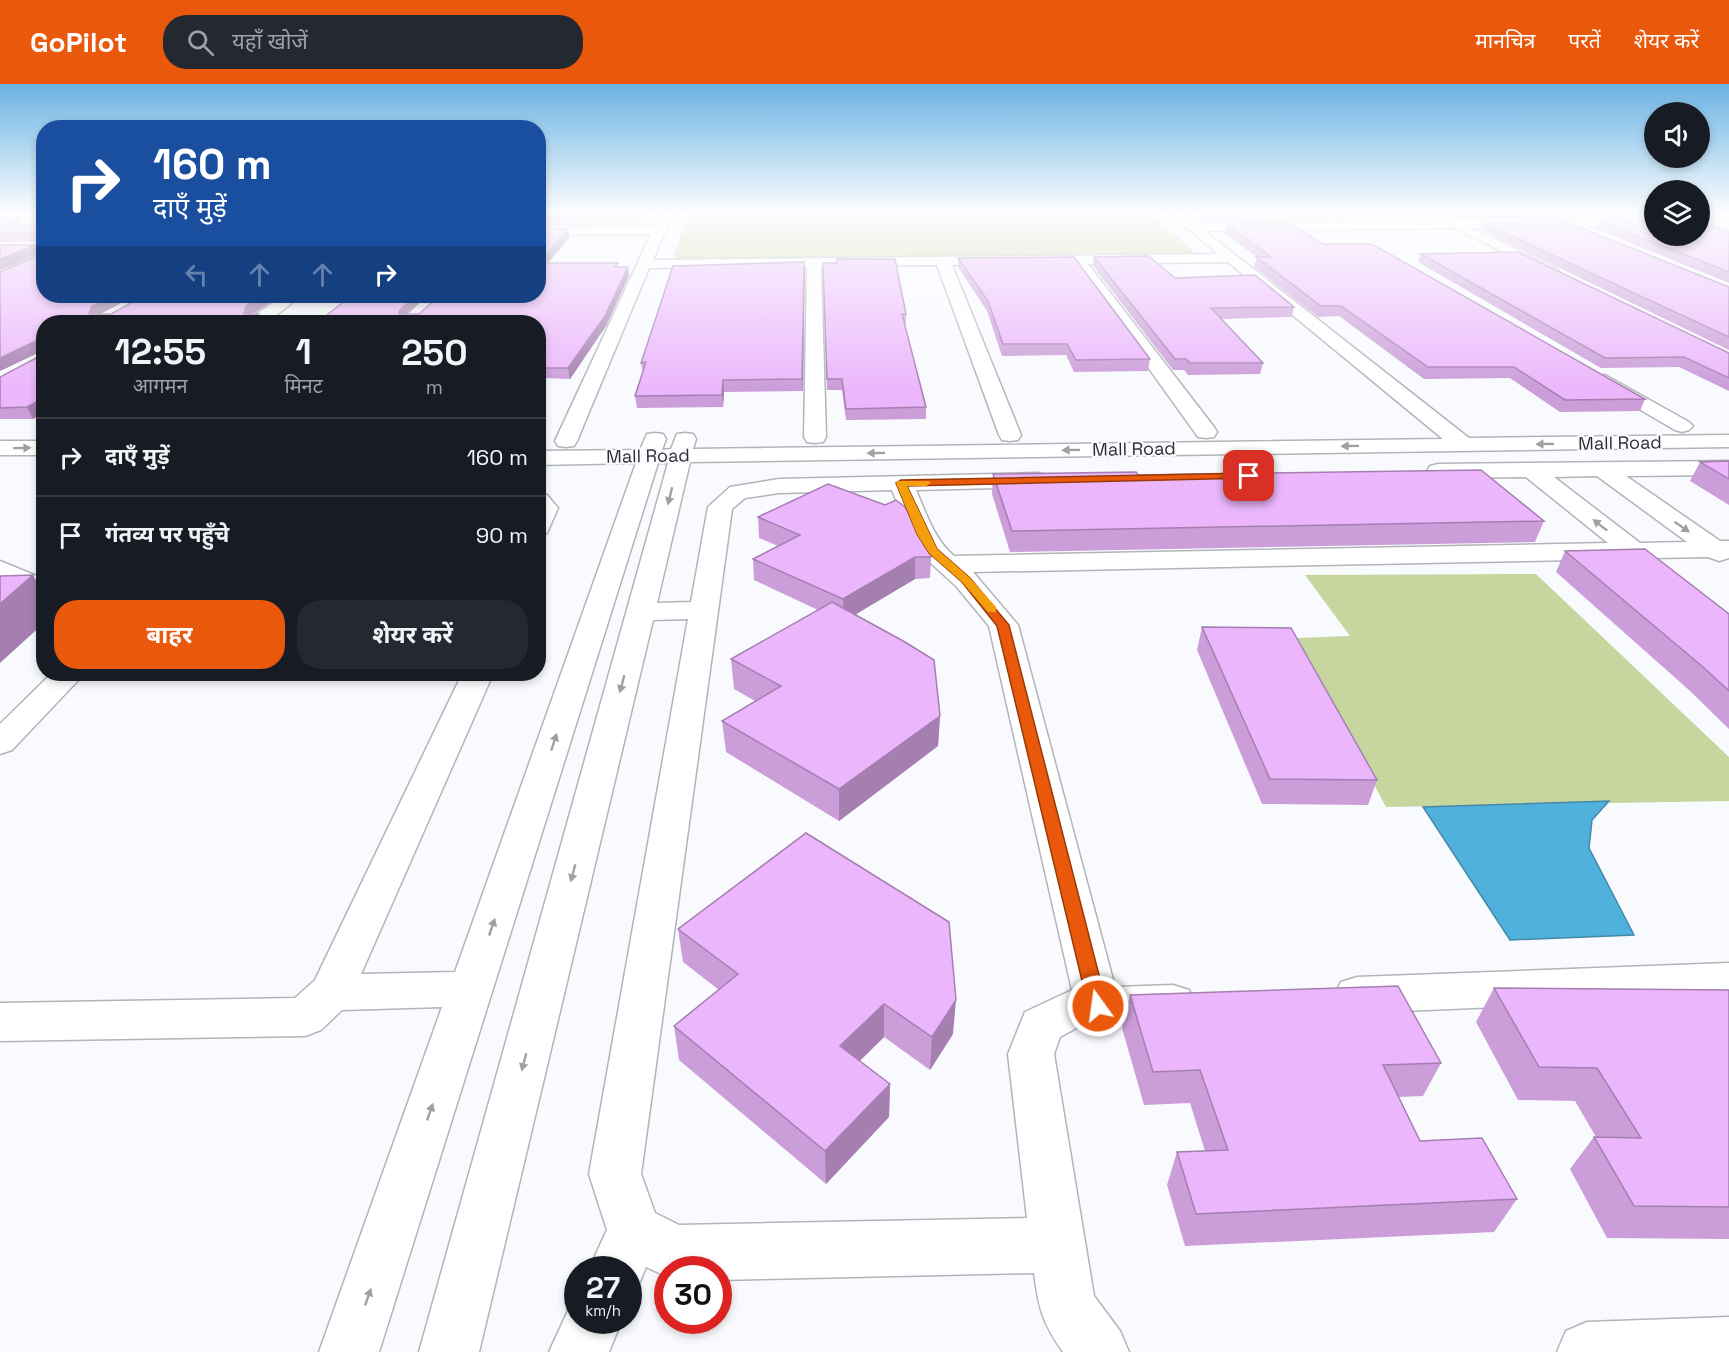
<!DOCTYPE html>
<html lang="hi">
<head>
<meta charset="utf-8">
<style>
	body { margin:0; font-family:"Space Grotesk","Noto Sans Devanagari",sans-serif; background:#242831; color:#f1f3f6; height:100vh; display:flex; flex-direction:column; font-size:22px; white-space:nowrap }
	* { box-sizing:border-box; margin:0 }
	p { font-size:20px; color:#9ea1a6 }
	.icon { flex:none; width:33px; height:33px; fill:none; stroke:currentColor; stroke-width:2; stroke-linecap:round; stroke-linejoin:round }
	.map { position:relative; flex:1; overflow:hidden }
	.panel { position:absolute; left:36px; top:231px; width:510px; height:366px; display:flex; flex-direction:column; background:#171b24; border-radius:24px; box-shadow:0 3px 9px #0003 }
	.panel>* { flex:none }
	.top-card { position:absolute; left:36px; top:36px; width:510px; height:183px; border-radius:24px; box-shadow:0 3px 9px #0003; background:#1a4fa0; color:#fff; overflow:hidden }
	.tools { position:absolute; left:1644px; top:18px; display:grid; gap:12px }
	.tools a { display:grid; place-items:center; width:66px; height:66px; border-radius:50%; background:#171b24; box-shadow:0 3px 9px #0003; font-size:30px }
	.speed { position:absolute; left:564px; top:1172px; display:flex; gap:12px; font-size:30px; font-weight:700; text-align:center }
	.speed>* { display:grid; place-content:center; width:78px; height:78px; border-radius:50%; background:#171b24; box-shadow:0 3px 9px #0003; line-height:1 }
	.speed small { font-size:15px; font-weight:400 }
	.speed .limit { border:9px solid #d22; background:#fff; color:#111 }
	.pin { position:absolute; display:grid; place-items:center; width:51px; height:51px; color:#fff; margin:-26px; border-radius:12px; box-shadow:0 3px 9px #0006 }
	.me { position:absolute; width:66px; margin:-33px; rotate:346deg; stroke-linejoin:round; filter:drop-shadow(0 0 4px #0008) }
	.turn { display:flex; align-items:center; gap:21px; height:126px; padding:0 18px; font-size:27px }
	.turn .icon { width:78px; height:78px; stroke-width:2.5 }
	.turn b { display:block; font-size:42px; line-height:51px }
	.lanes { display:flex; align-items:center; height:57px; padding:0 18px; background:#0003; justify-content:center; gap:30px; direction:ltr }
	.lanes .off { opacity:.35 }
	.eta { display:flex; justify-content:space-evenly; align-items:center; height:102px; text-align:center }
	.eta b { font-size:36px; font-weight:700; line-height:42px }
	.action { display:flex; gap:12px; margin-top:auto; padding:12px 18px }
	.action a { flex:1; height:69px; border-radius:24px; background:#ea580c; color:#fff; font-size:24px; font-weight:700; line-height:69px; text-align:center }
	.action a+a { background:#242831; color:#f1f3f6 }
	ul { padding:0; list-style:none }
	li { display:flex; align-items:center; gap:18px; height:78px; padding:0 18px; border-top:2px solid #363941 }
	li div { flex:1 }
	li b { display:block; font-size:22px }
	li em { font-style:normal }
	header { display:flex; align-items:center; gap:36px; box-sizing:border-box; height:84px; padding:0 30px; background:#ea580c; color:#fff }
	header strong { font-size:28px }
	nav { display:flex; gap:33px; margin-inline-start:auto; font-size:21px }
	.search { width:420px; height:54px; background:#242831; display:flex; align-items:center; gap:15px; box-sizing:border-box; padding:0 21px; border-radius:24px; color:#9ea1a6; font-size:22px }
	.map>svg:first-child { display:block }
</style>
</head>
<body>
<header>
<strong>GoPilot</strong>
<div class="search"><svg class="icon" aria-label="search" viewBox="0 0 24 24"><circle cx="10" cy="10" r="6"/><path d="M15 15l6 6"/></svg>यहाँ खोजें</div>
<nav><a>मानचित्र</a><a>परतें</a><a>शेयर करें</a></nav>
</header>
<div class="map">
<svg width="1729" height="1268" viewBox="0 0 1729 1268">
	<rect width="100%" height="100%" fill="#f8fafe"/>
	<g fill="#c7d59e">
		<polygon points="538,128 648,128 641,142 539,142"/>
		<polygon points="688,128 1150,128 1195,169 673,176"/>
		<polygon points="1200,128 1638,128 1651,133 1211,137"/>
		<polygon points="1536,490 1729,673 1729,717 1386,723 1297,554 1350,552 1305,491"/>
	</g>
	<polygon fill="#4fb1dc" stroke="#4489a8" stroke-width="1.5" points="1609,717 1592,736 1589,764 1634,851 1510,856 1423,723"/>
	<g fill="none" stroke-linecap="round" stroke-linejoin="round">
		<g stroke="#b1b4ba" stroke-width="3">
			<g id="minor">
				<rect x="0" y="128" width="44" height="6"/>
				<path d="M661,128H673L653,176L1218,170L1168,128H1182L1196,139L1654,134V142L1471,144L1557,185L1559,188L1552,192L1455,144L1205,147L1469,354L1729,351V363L690,378L657,519L691,518L708,423L730,403L779,395L1038,389L1046,391L1050,396L1046,401L1038,403L916,406C926,429 934,455 954,472L1608,459L1526,393L1438,394L1430,392L1427,387L1430,382L1438,380L1729,377V391L1626,392L1720,457H1729V474L1719,477L1708,473L1652,474L1649,478L1640,480L1627,475L973,488L1018,541L1115,903L1173,901L1189,906L1195,919L1189,932L1173,937L1082,941L1060,953L1054,970L1094,1212L1120,1247L1129,1268H1063C1042,1238 1039,1225 1034,1189L718,1196V1185H668V1193L646,1183L637,1205L628,1208V1185H589L607,1146L589,1090L688,535L653,536L479,1268H419L668,379H658L379,1268H319L442,923L342,926L321,946L305,952L0,957V919L295,914L315,896L462,590H493L361,890L455,888L636,379L538,381V367L640,366L647,350L655,349L663,350L666,355L662,366L671,365L677,350L685,349L693,350L696,355L693,365L1443,355L1228,178L1088,180L1214,343L1217,348L1214,353L1206,354L1198,353L1074,180L952,181L1021,351L1018,356L1010,357L1002,356L999,351L937,181L821,182L826,353L823,358L815,359L807,358L804,353L807,183L649,184L577,357L574,362L566,363L558,362L555,357L651,150L538,151V143L654,142ZM1597,392L1687,458L1640,459L1554,393ZM892,406L910,450L924,473L956,502L989,542L1072,906L1025,928L1008,970L1027,1134L679,1141L655,1129L641,1090L732,425L745,414L779,409Z"/>
				<polygon points="1700,128 1729,138 1729,146 1700,136"/>
				<polygon points="44,159 44,168 0,185 0,176"/>
				<polygon points="283,212 301,212 267,238 249,238 251,234"/>
				<polygon points="1605,291 1689,338 1693,342 1689,346 1682,348 1675,346 1598,301 1595,297 1598,293"/>
				<rect x="0" y="357" width="44" height="14"/>
				<polygon points="538,409 547,411 558,424 547,449 538,451"/>
				<polygon points="0,477 44,495 44,514 0,495"/>
				<polygon points="51,590 84,590 12,666 0,670 0,640"/>
				<polygon points="1729,879 1729,913 1357,929 1341,924 1335,911 1341,898 1357,893"/>
				<polygon points="578,1214 578,1236 622,1236 609,1268 549,1268 573,1216"/>
				<polygon points="1729,1233 1729,1268 1557,1268 1566,1247 1587,1238"/>
			</g>
		</g>
		<use href="#minor" fill="#fff" fill-rule="evenodd"/>
	</g>
	<g fill="#cb9dd9">
		<polygon points="538,128 590,128 580,140 538,141"/>
		<polygon points="1197,128 1270,128 1268,136 1207,137"/>
		<polygon points="1441,128 1654,128 1654,132 1453,134"/>
		<polygon points="0,133 21,141 44,141 135,212 100,230 111,230 143,212 280,212 253,230 258,230 261,238 44,238 44,328 33,335 0,335 0,293 40,272 40,268 0,287 42,170 41,157 0,158"/>
		<polygon points="1599,137 1729,149 1729,199 1596,145"/>
		<polygon points="1483,139 1574,141 1729,203 1729,266 1481,146"/>
		<polygon points="1226,140 1323,160 1645,315 1640,327 1560,328 1510,294 1424,295 1339,232 1318,233 1254,183 1257,173 1224,149"/>
		<polygon points="538,145 570,153 548,179 618,183 629,192 606,242 570,295 543,294 538,301 538,238 318,238 427,212 408,230 419,230"/>
		<polygon points="1421,170 1729,269 1729,307 1679,283 1601,284 1418,178"/>
		<polygon points="1094,173 1294,223 1292,233 1221,235 1263,279 1260,290 1188,291 1184,286 1173,286 1093,182"/>
		<polygon points="958,174 1150,275 1148,287 1074,288 1066,271 1002,272 987,227 958,183"/>
		<polygon points="804,178 803,307 724,308 723,323 637,324 635,312 643,289 641,279"/>
		<polygon points="823,179 906,230 906,240 904,240 926,323 926,335 846,336 842,306 827,306"/>
		<polygon points="1729,377 1729,421 1690,397 1700,378"/>
		<polygon points="993,390 1138,391 1544,437 1535,458 1010,468 992,410"/>
		<polygon points="758,433 931,473 930,494 915,495 855,531 940,632 938,662 839,737 726,668 722,637 755,617 734,605 731,575 818,526 754,496 753,475 778,462 759,454"/>
		<polygon points="1565,467 1729,530 1729,645 1689,606 1556,488"/>
		<polygon points="1202,543 1377,696 1368,721 1262,720 1197,566"/>
		<polygon points="806,749 953,950 930,986 884,953 860,977 890,1000 889,1033 826,1100 679,976 674,942 719,906 683,878 678,845"/>
		<polygon points="1494,904 1729,906 1729,1155 1607,1154 1570,1085 1594,1053 1596,1053 1575,1017 1518,1016 1476,938"/>
		<polygon points="1130,911 1441,979 1423,1012 1398,1013 1420,1057 1517,1115 1494,1148 1185,1162 1167,1101 1177,1068 1205,1067 1190,1019 1144,1021 1122,944"/>
	</g>
	<g fill="#a57fb0">
		<polygon points="583,128 590,128 580,140 579,133"/>
		<polygon points="18,133 21,141 4,141"/>
		<polygon points="568,145 570,153 540,188 539,179"/>
		<polygon points="36,161 40,169 0,186 0,175"/>
		<polygon points="804,178 805,188 803,307 802,295"/>
		<polygon points="628,183 629,192 606,242 570,295 568,284"/>
		<polygon points="113,212 135,212 96,232 89,230 92,222"/>
		<polygon points="263,212 280,212 250,232 258,230 261,238 245,238 244,230 246,222"/>
		<polygon points="294,212 307,212 296,219"/>
		<polygon points="415,212 427,212 401,236 399,230 399,227"/>
		<polygon points="40,255 44,266 0,287 0,274"/>
		<polygon points="541,284 543,294 538,301 538,287"/>
		<polygon points="723,296 724,308 723,323 722,311"/>
		<polygon points="44,314 44,328 33,335 27,323"/>
		<polygon points="915,473 915,495 844,537 843,515"/>
		<polygon points="33,491 44,510 44,539 0,579 0,520"/>
		<polygon points="940,632 938,662 839,737 839,705"/>
		<polygon points="956,916 953,950 930,986 932,953"/>
		<polygon points="884,920 884,953 841,995 840,962"/>
		<polygon points="890,1000 889,1033 826,1100 825,1067"/>
	</g>
	<g fill="#ecb6fc" stroke="#a57fb0" stroke-width="1.5">
		<polygon points="538,128 583,128 579,133 538,133"/>
		<polygon points="0,133 18,133 18,136 4,141 44,141 44,212 113,212 92,222 89,230 111,230 144,212 263,212 246,222 244,230 258,230 245,238 44,238 44,314 27,323 0,324 0,293 40,272 40,255 0,274 0,188 42,170 41,151 38,149 0,149"/>
		<polygon points="1599,137 1654,137 1654,152 1700,152 1700,139 1729,149 1729,188"/>
		<polygon points="1572,138 1574,141 1729,203 1729,253 1483,139"/>
		<polygon points="1289,139 1323,160 1372,160 1645,315 1565,316 1514,283 1428,283 1341,222 1321,222 1256,173 1271,173 1226,140"/>
		<polygon points="538,145 568,145 539,179 618,179 615,183 628,183 605,232 568,284 541,284 538,287 538,238 318,238 351,212 415,212 399,227 399,230 419,230 439,212 538,212"/>
		<polygon points="0,161 36,161 0,175"/>
		<polygon points="1518,168 1729,269 1729,294 1684,273 1605,274 1421,170"/>
		<polygon points="1149,172 1175,194 1255,191 1294,223 1211,224 1263,279 1190,279 1186,275 1175,275 1094,173"/>
		<polygon points="1074,173 1150,275 1076,276 1067,260 1003,260 988,217 958,174"/>
		<polygon points="837,175 895,175 906,230 902,230 926,323 846,325 842,295 827,295 823,179 837,179"/>
		<polygon points="804,178 802,295 723,296 722,311 635,312 646,278 641,279 673,182"/>
		<polygon points="1729,377 1729,395 1700,378"/>
		<polygon points="1481,386 1544,437 1012,447 993,390 1136,388 1138,391"/>
		<polygon points="828,400 885,421 896,416 905,423 927,457 931,473 915,473 843,515 753,475 800,451 758,433"/>
		<polygon points="1645,465 1729,530 1729,607 1703,583 1565,467"/>
		<polygon points="33,491 0,520 0,492"/>
		<polygon points="832,518 905,558 934,576 940,632 839,705 722,637 781,602 731,575"/>
		<polygon points="1202,543 1291,544 1377,696 1270,695"/>
		<polygon points="806,749 949,838 956,916 932,953 884,920 840,962 890,1000 825,1067 674,942 738,890 678,845"/>
		<polygon points="1398,902 1441,979 1383,981 1420,1057 1482,1054 1517,1115 1196,1130 1177,1068 1228,1066 1200,986 1153,988 1130,911"/>
		<polygon points="1494,904 1729,906 1729,1123 1634,1122 1594,1053 1641,1054 1597,984 1539,983"/>
	</g>
	<defs><path id="oneway-solid" d="M-6-.8H1V-3.2L6.5 0L1 3.2V.8H-6Z" transform="scale(1.5)"/></defs>
	<g fill="#a0a0a2">
		<use href="#oneway-solid" transform="translate(1545 360) rotate(179)"/>
		<use href="#oneway-solid" transform="translate(1350 362) rotate(179)"/>
		<use href="#oneway-solid" transform="translate(22 364) rotate(-1)"/>
		<use href="#oneway-solid" transform="translate(1071 366) rotate(179)"/>
		<use href="#oneway-solid" transform="translate(876 369) rotate(179)"/>
		<use href="#oneway-solid" transform="translate(670 412) rotate(104)"/>
		<use href="#oneway-solid" transform="translate(1600 441) rotate(-142)"/>
		<use href="#oneway-solid" transform="translate(1682 443) rotate(35)"/>
		<use href="#oneway-solid" transform="translate(622 600) rotate(105)"/>
		<use href="#oneway-solid" transform="translate(554 658) rotate(-72)"/>
		<use href="#oneway-solid" transform="translate(573 789) rotate(105)"/>
		<use href="#oneway-solid" transform="translate(492 843) rotate(-71)"/>
		<use href="#oneway-solid" transform="translate(524 978) rotate(105)"/>
		<use href="#oneway-solid" transform="translate(430 1028) rotate(-71)"/>
		<use href="#oneway-solid" transform="translate(368 1213) rotate(-71)"/>
	</g>
	<linearGradient id="sky" x2="0" y2="1"><stop stop-color="#6bb3e3"/><stop offset="0.42" stop-color="#fcfdff"/><stop offset="1" stop-color="#fcfdff" stop-opacity="0"/></linearGradient>
	<rect width="1729" height="306" fill="url(#sky)"/>
	<polygon fill="#ea580c" stroke="#983908" stroke-width="1.5" points="1249,389 1254,392 1252,394 907,402 937,465 970,494 1009,541 1107,922 1104,927 1098,929 1091,927 1088,922 997,542 962,498 929,469 917,450 896,399 901,396"/>
	<polygon fill="#f59e0b" points="898,397 929,397 931,399 926,402 907,402 937,465 970,494 996,523 996,528 988,528 962,498 929,469 917,450 896,399"/>
	<g text-anchor="middle" stroke-width="4.5" stroke-linejoin="round" paint-order="stroke">
		<g font-size="18" fill="#2c2d30" stroke="#f8fafe">
			<text transform="translate(1620 359) rotate(-1)" y="6">Mall Road</text>
			<text transform="translate(1134 365) rotate(-1)" y="6">Mall Road</text>
			<text transform="translate(648 372) rotate(-1)" y="6">Mall Road</text>
		</g>
	</g>
</svg>
<div class="tools">
<a><svg class="icon" aria-label="sound" viewBox="0 0 24 24"><path d="M4 9h4l5-4v14l-5-4H4zM17 9q2 3 0 6"/></svg></a>
<a><svg class="icon" aria-label="layers" viewBox="0 0 24 24"><path d="M12 4l9 5-9 5-9-5zM3 14l9 5 9-5"/></svg></a>
</div>
<div class="speed"><div>27<small>km/h</small></div><div class="limit">30</div></div>
<div class="pin" style="left:1249px;top:392px;background:#d93025"><svg class="icon" aria-label="arrive" viewBox="0 0 24 24"><path d="M6 21V4h12l-3 4 3 4H6"/></svg></div>
<svg class="me" style="left:1098px;top:922px" viewBox="-20 -20 40 40"><circle r="17" fill="#ea580c" stroke="#fff" stroke-width="3"/><path d="M0-11L8 9 0 5-8 9z" fill="#fff"/></svg>
<div class="top-card">
<div class="turn"><svg class="icon" aria-label="right" viewBox="0 0 24 24"><path d="M7 20v-9h11M14 6l5 5-5 5"/></svg><div><b>160 m</b>दाएँ मुड़ें</div></div>
<div class="lanes"><svg class="icon off" aria-label="left" viewBox="0 0 24 24"><path d="M17 20v-9H6M10 6l-5 5 5 5"/></svg><svg class="icon off" aria-label="ahead" viewBox="0 0 24 24"><path d="M12 20V5M6 11l6-6 6 6"/></svg><svg class="icon off" aria-label="ahead" viewBox="0 0 24 24"><path d="M12 20V5M6 11l6-6 6 6"/></svg><svg class="icon" aria-label="right" viewBox="0 0 24 24"><path d="M7 20v-9h11M14 6l5 5-5 5"/></svg></div>
</div>
<section class="panel">
<div class="eta">
<div><b>12:55</b><p>आगमन</p></div>
<div><b>1</b><p>मिनट</p></div>
<div><b>250</b><p>m</p></div>
</div>
<ul>
<li><svg class="icon" aria-label="right" viewBox="0 0 24 24"><path d="M7 20v-9h11M14 6l5 5-5 5"/></svg><div><b>दाएँ मुड़ें</b></div><em>160 m</em></li>
<li><svg class="icon" aria-label="arrive" viewBox="0 0 24 24"><path d="M6 21V4h12l-3 4 3 4H6"/></svg><div><b>गंतव्य पर पहुँचे</b></div><em>90 m</em></li>
</ul>
<div class="action"><a>बाहर</a><a>शेयर करें</a></div>
</section>
</div>
</body>
</html>
